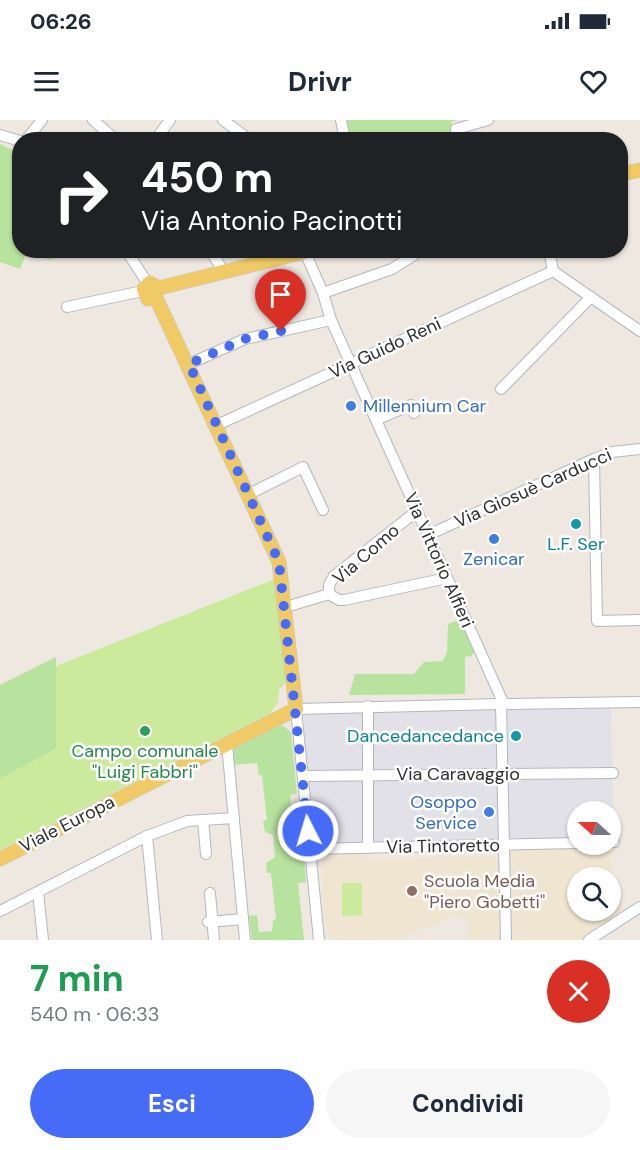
<!DOCTYPE html>
<html lang="it">
<head>
<meta charset="utf-8">
<style>
	body { margin:0; font-family:"DM Sans",sans-serif; background:#f6f6f7; color:#1f2937; height:100vh; display:flex; flex-direction:column; font-size:22px; white-space:nowrap }
	* { box-sizing:border-box; margin:0 }
	p { font-size:20px; color:#747a83 }
	.icon { flex:none; width:33px; height:33px; fill:none; stroke:currentColor; stroke-width:2; stroke-linecap:round; stroke-linejoin:round }
	.map { position:relative; height:820px; overflow:hidden }
	.side { display:flex; flex-direction:column; background:#fff; flex:1 }
	.side>* { flex:none }
	.banner { position:absolute; left:12px; top:12px; width:616px; height:126px; border-radius:24px; box-shadow:0 2px 4px #0004; background:#202124; color:#fff; overflow:hidden }
	.needle { width:39px; rotate:291deg }
	.tools { position:absolute; left:567px; top:681px; display:grid; gap:12px }
	.tools a { display:grid; place-items:center; width:54px; height:54px; border-radius:50%; background:#fff; box-shadow:0 2px 4px #0004; font-size:30px }
	.pin { position:absolute; display:grid; place-items:center; width:51px; height:51px; color:#fff; margin:-62px -26px; border-radius:50% 50% 50% 0; rotate:-45deg; box-shadow:0 0 6px #0007 }
	.pin .icon { rotate:45deg }
	.me { position:absolute; width:66px; margin:-33px; rotate:355deg; stroke-linejoin:round; filter:drop-shadow(0 0 4px #0008) }
	.turn { display:flex; align-items:center; gap:21px; height:126px; padding:0 30px; font-size:27px }
	.turn .icon { width:78px; height:78px; stroke-width:2.5 }
	.turn b { display:block; font-size:42px; line-height:51px }
	.round { display:grid; place-items:center; flex:none; width:63px; height:63px; border-radius:32px; background:#f6f6f7 }
	.head { display:flex; align-items:center; justify-content:space-between; height:102px; padding:0 30px }
	h1 { font-size:36px; font-weight:700; line-height:45px; color:#1e9e55 }
	.cta { display:flex; gap:12px; margin-top:auto; padding:12px 30px }
	.cta a { flex:1; height:69px; border-radius:36px; background:#466cf7; color:#fff; font-size:24px; font-weight:700; line-height:69px; text-align:center }
	.cta a+a { background:#f6f6f7; color:#1f2937 }
	.status { display:flex; justify-content:space-between; align-items:center; height:42px; padding:0 30px; background:#fff; direction:ltr }
	.status svg { height:16px; fill:currentColor }
	header { display:flex; justify-content:space-between; align-items:center; height:78px; padding:0 30px; background:#fff; font-size:27px; font-weight:700 }
	.map>svg:first-child { display:block }
</style>
</head>
<body>
<div class="status"><b>06:26</b><svg viewBox="0 0 49 12"><path d="M0 12V9h3v3zM5 12V6h3v6zM10 12V3h3v9zM15 12V0h3v12zM26 1h20v11H26zM47 4h2v5h-2z"/></svg></div>
<header><svg class="icon" aria-label="menu" viewBox="0 0 24 24"><path d="M4 6h16M4 12h16M4 18h16"/></svg>Drivr<svg class="icon" aria-label="heart" viewBox="0 0 24 24"><path d="M12 20l-8-8c-3-5 5-10 8-4 3-6 11-1 8 4z"/></svg></header>
<div class="map">
<svg width="640" height="820" viewBox="0 0 640 820">
	<rect width="100%" height="100%" fill="#eee8e1"/>
	<polygon fill="#e3e1e8" points="611,585 614,721 611,721 610,692 578,692 577,722 312,726 303,591"/>
	<g fill="#efe5d1" fill-rule="evenodd">
		<path d="M612,726L611,768L624,790L596,807L581,820H511L510,729ZM578,758H610V790H578Z"/>
		<polygon points="329,733 360,733 365,739 501,737 501,820 469,820 467,796 453,797 396,819 342,820 328,815 328,807 325,806 321,745"/>
	</g>
	<g fill="#b8e39f">
		<polygon points="346,0 458,0 451,2 454,19 349,20"/>
		<polygon points="0,24 19,33 20,130 63,131 64,136 49,140 27,132 20,149 0,142"/>
		<polygon points="462,499 476,530 471,536 465,537 465,574 349,575 355,554 414,554 424,542 443,541 447,532 448,504"/>
		<polygon points="56,537 56,629 0,659 0,565"/>
		<polygon points="282,605 291,612 297,674 290,675 294,718 302,717 306,762 298,763 304,820 252,820 249,796 257,795 259,812 272,811 273,800 276,799 271,753 267,753 266,743 275,737 273,715 265,712 263,701 267,700 262,655 259,655 257,643 232,645 231,630"/>
	</g>
	<g fill="#cbea9b">
		<polygon points="275,459 287,560 279,570 278,582 271,593 0,730 0,659 56,629 56,546"/>
		<polygon points="362,763 362,795 342,796 342,763"/>
	</g>
	<g fill="none" stroke-linecap="round" stroke-linejoin="round">
		<g stroke="#b4b7c0" stroke-width="12">
			<g id="minor">
				<polyline points="93,0 116,20"/>
				<polyline points="223,0 250,20"/>
				<polyline points="341,0 345,20"/>
				<polyline points="0,15 20,21"/>
				<polyline points="26,20 42,0"/>
				<polyline points="155,20 170,0"/>
				<polyline points="458,20 456,9 488,0"/>
				<polyline points="126,130 148,164"/>
				<polyline points="210,130 224,152"/>
				<polyline points="549,130 553,151 640,211"/>
				<polyline points="305,132 323,173 331,200 502,580"/>
				<polyline points="323,173 392,149 422,130"/>
				<polyline points="67,187 143,171"/>
				<polyline points="189,244 245,219 331,200"/>
				<polyline points="501,269 591,177"/>
				<polyline points="376,300 411,285 414,293"/>
				<polyline points="217,305 553,151"/>
				<polyline points="594,339 597,501 640,500"/>
				<polyline points="249,374 303,347 323,390"/>
				<polyline points="428,415 594,339 612,332 640,329"/>
				<polyline points="329,474 329,465 334,456 417,391"/>
				<polyline points="329,474 339,480 344,480 447,458"/>
				<polyline points="286,487 329,474"/>
				<polyline points="503,584 640,582"/>
				<polyline points="501,585 506,820"/>
				<polyline points="368,586 368,728"/>
				<polyline points="227,624 245,820"/>
				<polyline points="303,656 613,653"/>
				<polyline points="203,700 206,734"/>
				<polyline points="147,716 157,820"/>
				<polyline points="610,722 614,722"/>
				<polyline points="309,729 578,723"/>
				<polyline points="38,772 43,820"/>
				<polyline points="210,773 214,820"/>
				<polyline points="0,791 147,716 187,701 234,698"/>
				<polyline points="208,802 243,799"/>
				<polyline points="319,820 296,589 499,584"/>
				<polyline points="589,820 640,787"/>
			</g>
		</g>
		<g stroke="#c9c9c9" stroke-width="15">
			<g id="major">
				<polyline points="621,54 640,50"/>
				<polyline points="159,168 312,130"/>
				<polyline points="156,178 148,179 144,169 150,163 159,168"/>
				<polyline points="0,739 296,589 279,442 156,178"/>
			</g>
		</g>
		<use href="#minor" stroke="#fff" stroke-width="10"/>
		<use href="#major" stroke="#efca66" stroke-width="14"/>
	</g>
	<g fill="none" stroke-linecap="round" stroke-linejoin="round">
		<polyline stroke="#466cf7" stroke-width="10" stroke-dasharray="0 18" points="281,211 245,219 189,244 279,442 308,711"/>
	</g>
	<g fill="#3f7fe0" stroke="#fff" stroke-width="2">
		<circle cx="351" cy="286" r="6"/>
		<circle cx="494" cy="419" r="6"/>
		<circle cx="489" cy="692" r="6"/>
	</g>
	<g fill="#0f9aa8" stroke="#fff" stroke-width="2">
		<circle cx="576" cy="404" r="6"/>
		<circle cx="516" cy="616" r="6"/>
	</g>
	<circle fill="#2e9e5b" stroke="#fff" stroke-width="2" cx="145" cy="611" r="6"/>
	<circle fill="#8d6e63" stroke="#fff" stroke-width="2" cx="412" cy="771" r="6"/>
	<g text-anchor="middle" stroke-width="5" stroke-linejoin="round" paint-order="stroke">
		<g font-size="18" fill="#2e2e2e" stroke="#fff">
			<text transform="translate(385 228) rotate(-25)" y="6">Via Guido Reni</text>
			<text transform="translate(533 368) rotate(-24)" y="6">Via Giosuè Carducci</text>
			<text transform="translate(366 434) rotate(-41)" y="6">Via Como</text>
			<text transform="translate(439 440) rotate(66)" y="6">Via Vittorio Alfieri</text>
			<text x="458" y="660">Via Caravaggio</text>
			<text transform="translate(67 704) rotate(-27)" y="6">Viale Europa</text>
			<text transform="translate(443 726) rotate(-1)" y="6">Via Tintoretto</text>
		</g>
		<g font-size="18" fill="#366cbe" stroke="#fff" text-anchor="start">
			<text x="363" y="292">Millennium Car</text>
			<text x="494" y="445" text-anchor="middle">Zenicar</text>
			<text x="477" y="688" text-anchor="end">Osoppo<tspan x="477" dy="21">Service</tspan></text>
		</g>
		<g font-size="18" fill="#0d838f" stroke="#fff">
			<text x="576" y="430">L.F. Ser</text>
			<text x="504" y="622" text-anchor="end">Dancedancedance</text>
		</g>
		<g font-size="18" fill="#27864d" stroke="#fff">
			<text x="145" y="637">Campo comunale<tspan x="145" dy="21">"Luigi Fabbri"</tspan></text>
		</g>
		<g font-size="18" fill="#785e54" stroke="#fff" text-anchor="start">
			<text x="424" y="767">Scuola Media<tspan x="424" dy="21">"Piero Gobetti"</tspan></text>
		</g>
	</g>
</svg>
<div class="tools">
<a><svg class="needle" viewBox="-14 -14 28 28"><path d="M0-13l5 13h-10z" fill="#e53935"/><path d="M0 13l5-13h-10z" fill="#747a83"/></svg></a>
<a><svg class="icon" aria-label="search" viewBox="0 0 24 24"><circle cx="10" cy="10" r="6"/><path d="M15 15l6 6"/></svg></a>
</div>
<div class="pin" style="left:281px;top:211px;background:#d93025"><svg class="icon" aria-label="arrive" viewBox="0 0 24 24"><path d="M6 21V4h12l-3 4 3 4H6"/></svg></div>
<svg class="me" style="left:308px;top:711px" viewBox="-20 -20 40 40"><circle r="17" fill="#466cf7" stroke="#fff" stroke-width="3"/><path d="M0-11L8 9 0 5-8 9z" fill="#fff"/></svg>
<div class="banner">
<div class="turn"><svg class="icon" aria-label="right" viewBox="0 0 24 24"><path d="M7 20v-9h11M14 6l5 5-5 5"/></svg><div><b>450 m</b>Via Antonio Pacinotti</div></div>
</div>
</div>
<section class="side">
<div class="head"><div><h1>7 min</h1><p>540 m · 06:33</p></div><a class="round" style="background:#d93025;color:#fff"><svg class="icon" aria-label="close" viewBox="0 0 24 24"><path d="M6 6l12 12M18 6L6 18"/></svg></a></div>
<div class="cta"><a>Esci</a><a>Condividi</a></div>
</section>
</body>
</html>
